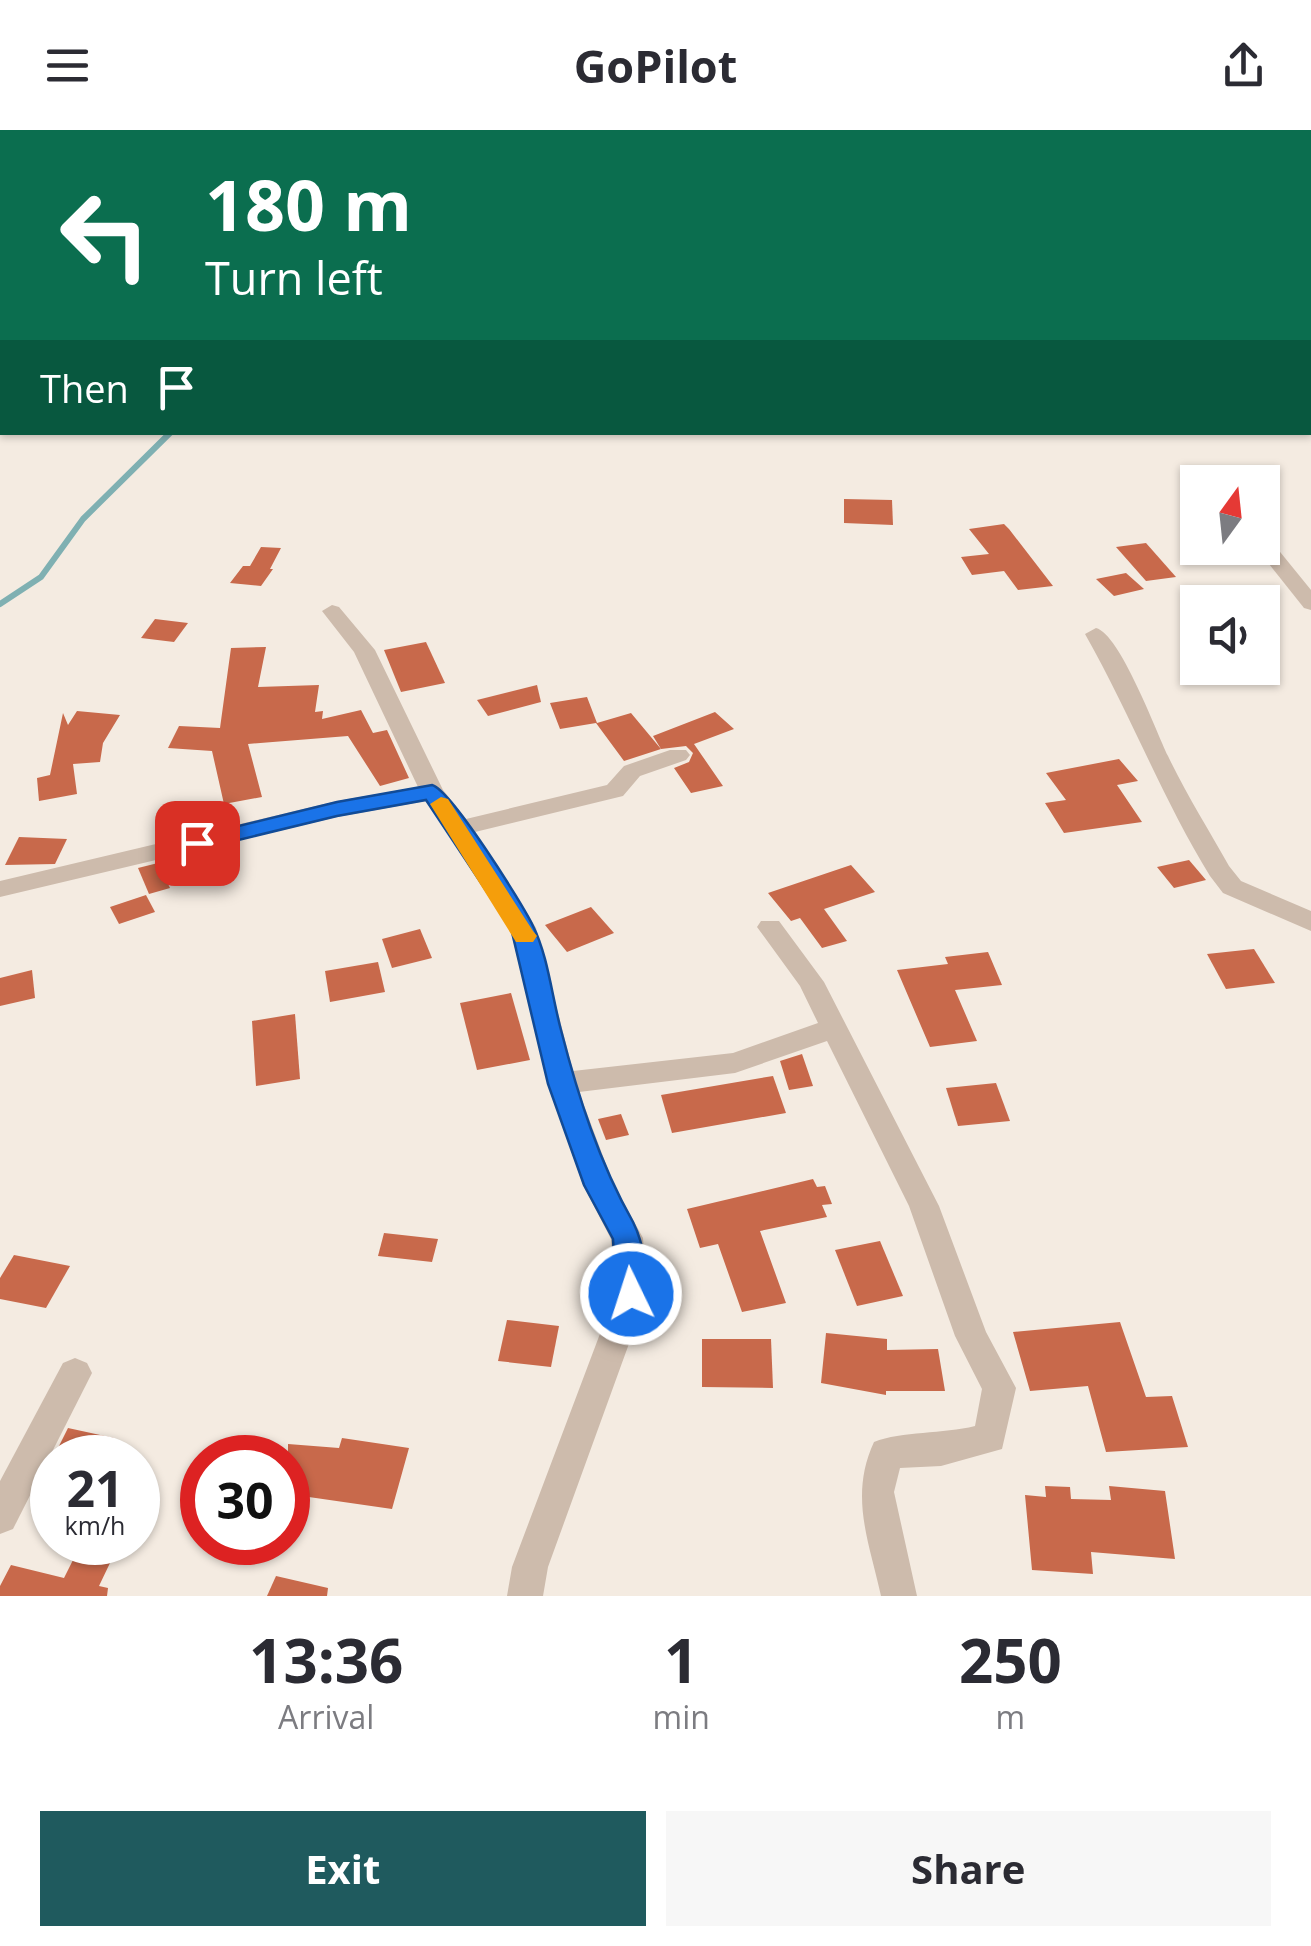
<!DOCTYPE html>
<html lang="en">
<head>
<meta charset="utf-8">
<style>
	body { margin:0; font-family:"Open Sans",sans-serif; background:#f7f7f7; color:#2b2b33; height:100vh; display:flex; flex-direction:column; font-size:38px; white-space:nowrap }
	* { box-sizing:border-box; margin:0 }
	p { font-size:32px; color:#7c7c81 }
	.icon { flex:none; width:55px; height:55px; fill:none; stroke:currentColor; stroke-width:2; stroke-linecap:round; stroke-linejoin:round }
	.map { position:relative; height:1466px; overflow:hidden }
	.panel { display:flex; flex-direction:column; background:#fff; flex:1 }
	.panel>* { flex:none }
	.banner { position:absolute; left:0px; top:0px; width:1312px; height:305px; box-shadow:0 2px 8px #0004; background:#0b6e4f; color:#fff; overflow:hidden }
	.needle { width:65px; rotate:15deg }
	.fabs { position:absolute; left:1180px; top:335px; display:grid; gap:20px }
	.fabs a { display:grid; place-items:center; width:100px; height:100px; border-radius:0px; background:#fff; box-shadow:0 2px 8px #0004; font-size:50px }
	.speed { position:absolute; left:30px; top:1305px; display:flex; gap:20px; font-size:50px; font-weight:700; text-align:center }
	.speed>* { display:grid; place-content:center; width:130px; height:130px; border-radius:50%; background:#fff; box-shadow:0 2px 8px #0004; line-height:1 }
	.speed small { font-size:25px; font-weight:400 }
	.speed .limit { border:15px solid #d22; background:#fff; color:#111 }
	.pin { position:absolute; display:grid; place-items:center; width:85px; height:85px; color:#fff; margin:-42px; border-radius:20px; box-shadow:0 5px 15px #0006 }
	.me { position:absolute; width:110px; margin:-55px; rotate:356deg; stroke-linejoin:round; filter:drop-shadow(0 0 8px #0008) }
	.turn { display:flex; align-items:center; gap:35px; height:210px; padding:0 40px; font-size:45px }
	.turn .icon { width:130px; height:130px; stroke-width:2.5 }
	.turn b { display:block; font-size:70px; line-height:85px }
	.then { display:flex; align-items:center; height:95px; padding:0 40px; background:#0003; gap:20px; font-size:38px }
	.eta { display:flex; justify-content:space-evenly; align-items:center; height:170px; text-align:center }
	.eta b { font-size:60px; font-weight:700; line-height:70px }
	.button { display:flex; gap:20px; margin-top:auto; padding:20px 40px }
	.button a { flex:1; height:115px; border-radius:0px; background:#1f5a5e; color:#fff; font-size:40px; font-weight:700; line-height:115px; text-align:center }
	.button a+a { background:#f7f7f7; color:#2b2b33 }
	header { display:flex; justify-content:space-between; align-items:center; height:130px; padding:0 40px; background:#fff; font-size:45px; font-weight:700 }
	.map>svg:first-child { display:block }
</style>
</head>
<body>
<header><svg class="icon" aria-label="menu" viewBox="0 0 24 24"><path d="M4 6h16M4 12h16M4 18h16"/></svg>GoPilot<svg class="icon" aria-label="share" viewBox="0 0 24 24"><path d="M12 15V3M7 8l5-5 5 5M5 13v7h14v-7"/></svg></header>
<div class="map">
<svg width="1311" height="1466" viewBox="0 0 1311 1466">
	<rect width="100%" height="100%" fill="#f4ebe1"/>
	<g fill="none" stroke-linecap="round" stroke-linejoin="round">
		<polyline stroke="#7fb0b2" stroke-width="6" points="0,474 41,447 83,389 171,302"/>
	</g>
	<g fill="#c8694b">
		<polygon points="844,369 892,370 893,395 844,393"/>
		<polygon points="1004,394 1009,399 1053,456 1018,460 1004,441 972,445 961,427 989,424 969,399"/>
		<polygon points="1146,413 1176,447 1146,451 1116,417"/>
		<polygon points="261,417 281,418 270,439 273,439 261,456 230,453 243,436 250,436"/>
		<polygon points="1126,443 1144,459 1114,466 1096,449"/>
		<polygon points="155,489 188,493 174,512 141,508"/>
		<polygon points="426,512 445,553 401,562 384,520"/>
		<polygon points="266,517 258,557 319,555 315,582 323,581 322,589 361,580 373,603 387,600 409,648 380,656 348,606 248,614 262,667 224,674 212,621 168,618 179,596 220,598 231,518"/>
		<polygon points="537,555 541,572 488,586 477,570"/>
		<polygon points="587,567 597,593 631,583 661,619 624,631 596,593 560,599 550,573"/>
		<polygon points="77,581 120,585 103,613 100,632 73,634 77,664 39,671 37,648 50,645 63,583 68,595"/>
		<polygon points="715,582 734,599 694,614 723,656 691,663 674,638 689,632 693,623 686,616 661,619 653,606"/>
		<polygon points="1119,629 1138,651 1117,655 1142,692 1064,703 1045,673 1066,670 1046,643"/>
		<polygon points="19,707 67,709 55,734 5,735"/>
		<polygon points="1189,730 1206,750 1174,758 1157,737"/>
		<polygon points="158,733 170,758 149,764 138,738"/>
		<polygon points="851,735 875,762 824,779 847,811 822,818 800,788 791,791 768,763"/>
		<polygon points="146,765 155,782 119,794 110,777"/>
		<polygon points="591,777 614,803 567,822 545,795"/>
		<polygon points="420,799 432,828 392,838 382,809"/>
		<polygon points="1254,819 1275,853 1226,859 1207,824"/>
		<polygon points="988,822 1002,855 955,860 977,911 930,917 897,840 948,834 945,827"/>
		<polygon points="378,832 385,862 330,872 325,841"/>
		<polygon points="32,840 35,868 0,876 0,848"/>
		<polygon points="511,863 530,930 477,940 460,873"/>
		<polygon points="295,884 300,949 256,956 252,891"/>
		<polygon points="802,924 813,956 789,960 780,931"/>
		<polygon points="773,946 786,983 672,1003 661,965"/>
		<polygon points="996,953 1010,991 958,996 946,958"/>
		<polygon points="621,984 629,1005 606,1010 598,989"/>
		<polygon points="813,1049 817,1057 825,1056 832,1074 822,1075 827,1087 760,1101 786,1173 742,1182 718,1114 700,1118 687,1079"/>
		<polygon points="384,1103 438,1109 432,1132 378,1126"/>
		<polygon points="880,1111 903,1166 857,1176 835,1120"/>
		<polygon points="14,1125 70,1136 46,1178 0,1169 0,1148"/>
		<polygon points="507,1190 559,1196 551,1237 498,1231"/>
		<polygon points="1120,1192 1146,1267 1172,1266 1188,1317 1106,1322 1088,1256 1030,1261 1013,1202"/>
		<polygon points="826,1203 887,1209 887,1220 938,1219 945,1261 886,1261 886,1265 821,1253"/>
		<polygon points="702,1209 771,1209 773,1258 702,1257"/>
		<polygon points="68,1298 114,1308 104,1328 53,1328"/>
		<polygon points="342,1308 409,1318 392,1379 288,1364 288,1314 339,1318"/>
		<polygon points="1045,1356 1070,1357 1071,1369 1111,1370 1109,1356 1165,1361 1175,1429 1091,1422 1093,1444 1032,1440 1025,1365 1046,1367"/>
		<polygon points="82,1412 120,1412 99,1456 108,1458 107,1466 0,1466 0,1456 11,1435 64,1448"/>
		<polygon points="276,1446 328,1458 327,1466 267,1466"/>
	</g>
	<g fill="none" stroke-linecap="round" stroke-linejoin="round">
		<g fill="#cdbbac" fill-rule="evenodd">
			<polygon points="103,0 117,0 119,2 105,2"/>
			<rect x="0" y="43" width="2" height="8"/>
			<rect x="1310" y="197" width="1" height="10"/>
			<polygon points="1262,411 1272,412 1311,460 1311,480 1304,478 1258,420"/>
			<path d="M332,475L339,477L375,520L443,660L466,689L607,655L624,636L670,620H686L690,625L686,630L640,646L623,666L475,702L536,798L573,941L733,923L818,893L800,856L757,797L761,791H779L824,852L939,1076L986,1202L1016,1258L1002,1319L941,1336L900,1338L894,1362L917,1466H881C869,1411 849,1366 874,1312C902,1301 943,1304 975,1296L982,1259L955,1206L909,1076L827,911L735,943L579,962L613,1053L643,1108L647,1164L548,1437L543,1466H507L512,1437L615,1164L611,1109L583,1055L548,953L510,798L426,671L337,687L0,767V751L337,671L418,657L354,522L322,481Z"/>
			<path d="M1096,498C1120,504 1156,601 1168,626C1186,664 1209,700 1229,736L1241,751L1311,781V801L1223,763L1210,746C1162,668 1130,583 1085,504Z"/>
			<polygon points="75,1228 87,1233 92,1243 13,1399 0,1404 0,1351 63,1233"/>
		</g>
	</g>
	<path fill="#1a73e8" stroke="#114b97" stroke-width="2.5" d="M432,655C451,660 522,773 533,796C548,826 552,867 561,900C578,966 599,1032 633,1092C643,1112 652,1152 641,1173L631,1176L621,1173L616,1164L613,1109L584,1055L548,954L511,798L426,670L337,686L197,720L186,713L189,708L337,672Z"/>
	<polygon fill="#f59e0b" points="441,667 448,669 533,801 537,806 533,812 516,812 430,674"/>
</svg>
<div class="fabs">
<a><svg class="needle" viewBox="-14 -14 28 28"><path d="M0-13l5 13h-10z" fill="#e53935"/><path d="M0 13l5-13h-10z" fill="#7c7c81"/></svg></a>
<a><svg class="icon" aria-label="sound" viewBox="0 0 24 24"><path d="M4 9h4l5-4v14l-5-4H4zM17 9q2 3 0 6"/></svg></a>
</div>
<div class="speed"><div>21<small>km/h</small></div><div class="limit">30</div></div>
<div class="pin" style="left:197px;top:713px;background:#d93025"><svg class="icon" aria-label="arrive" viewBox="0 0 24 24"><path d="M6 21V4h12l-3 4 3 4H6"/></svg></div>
<svg class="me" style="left:631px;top:1164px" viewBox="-20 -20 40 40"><circle r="17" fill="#1a73e8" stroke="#fff" stroke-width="3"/><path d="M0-11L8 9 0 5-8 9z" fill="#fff"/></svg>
<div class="banner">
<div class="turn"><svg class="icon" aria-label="left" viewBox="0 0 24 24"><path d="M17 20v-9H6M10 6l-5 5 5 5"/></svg><div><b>180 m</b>Turn left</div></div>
<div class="then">Then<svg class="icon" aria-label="arrive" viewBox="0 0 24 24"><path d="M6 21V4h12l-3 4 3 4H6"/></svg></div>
</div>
</div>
<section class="panel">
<div class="eta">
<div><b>13:36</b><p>Arrival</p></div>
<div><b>1</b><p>min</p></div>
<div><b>250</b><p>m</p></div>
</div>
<div class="button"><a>Exit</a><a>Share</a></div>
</section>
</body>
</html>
